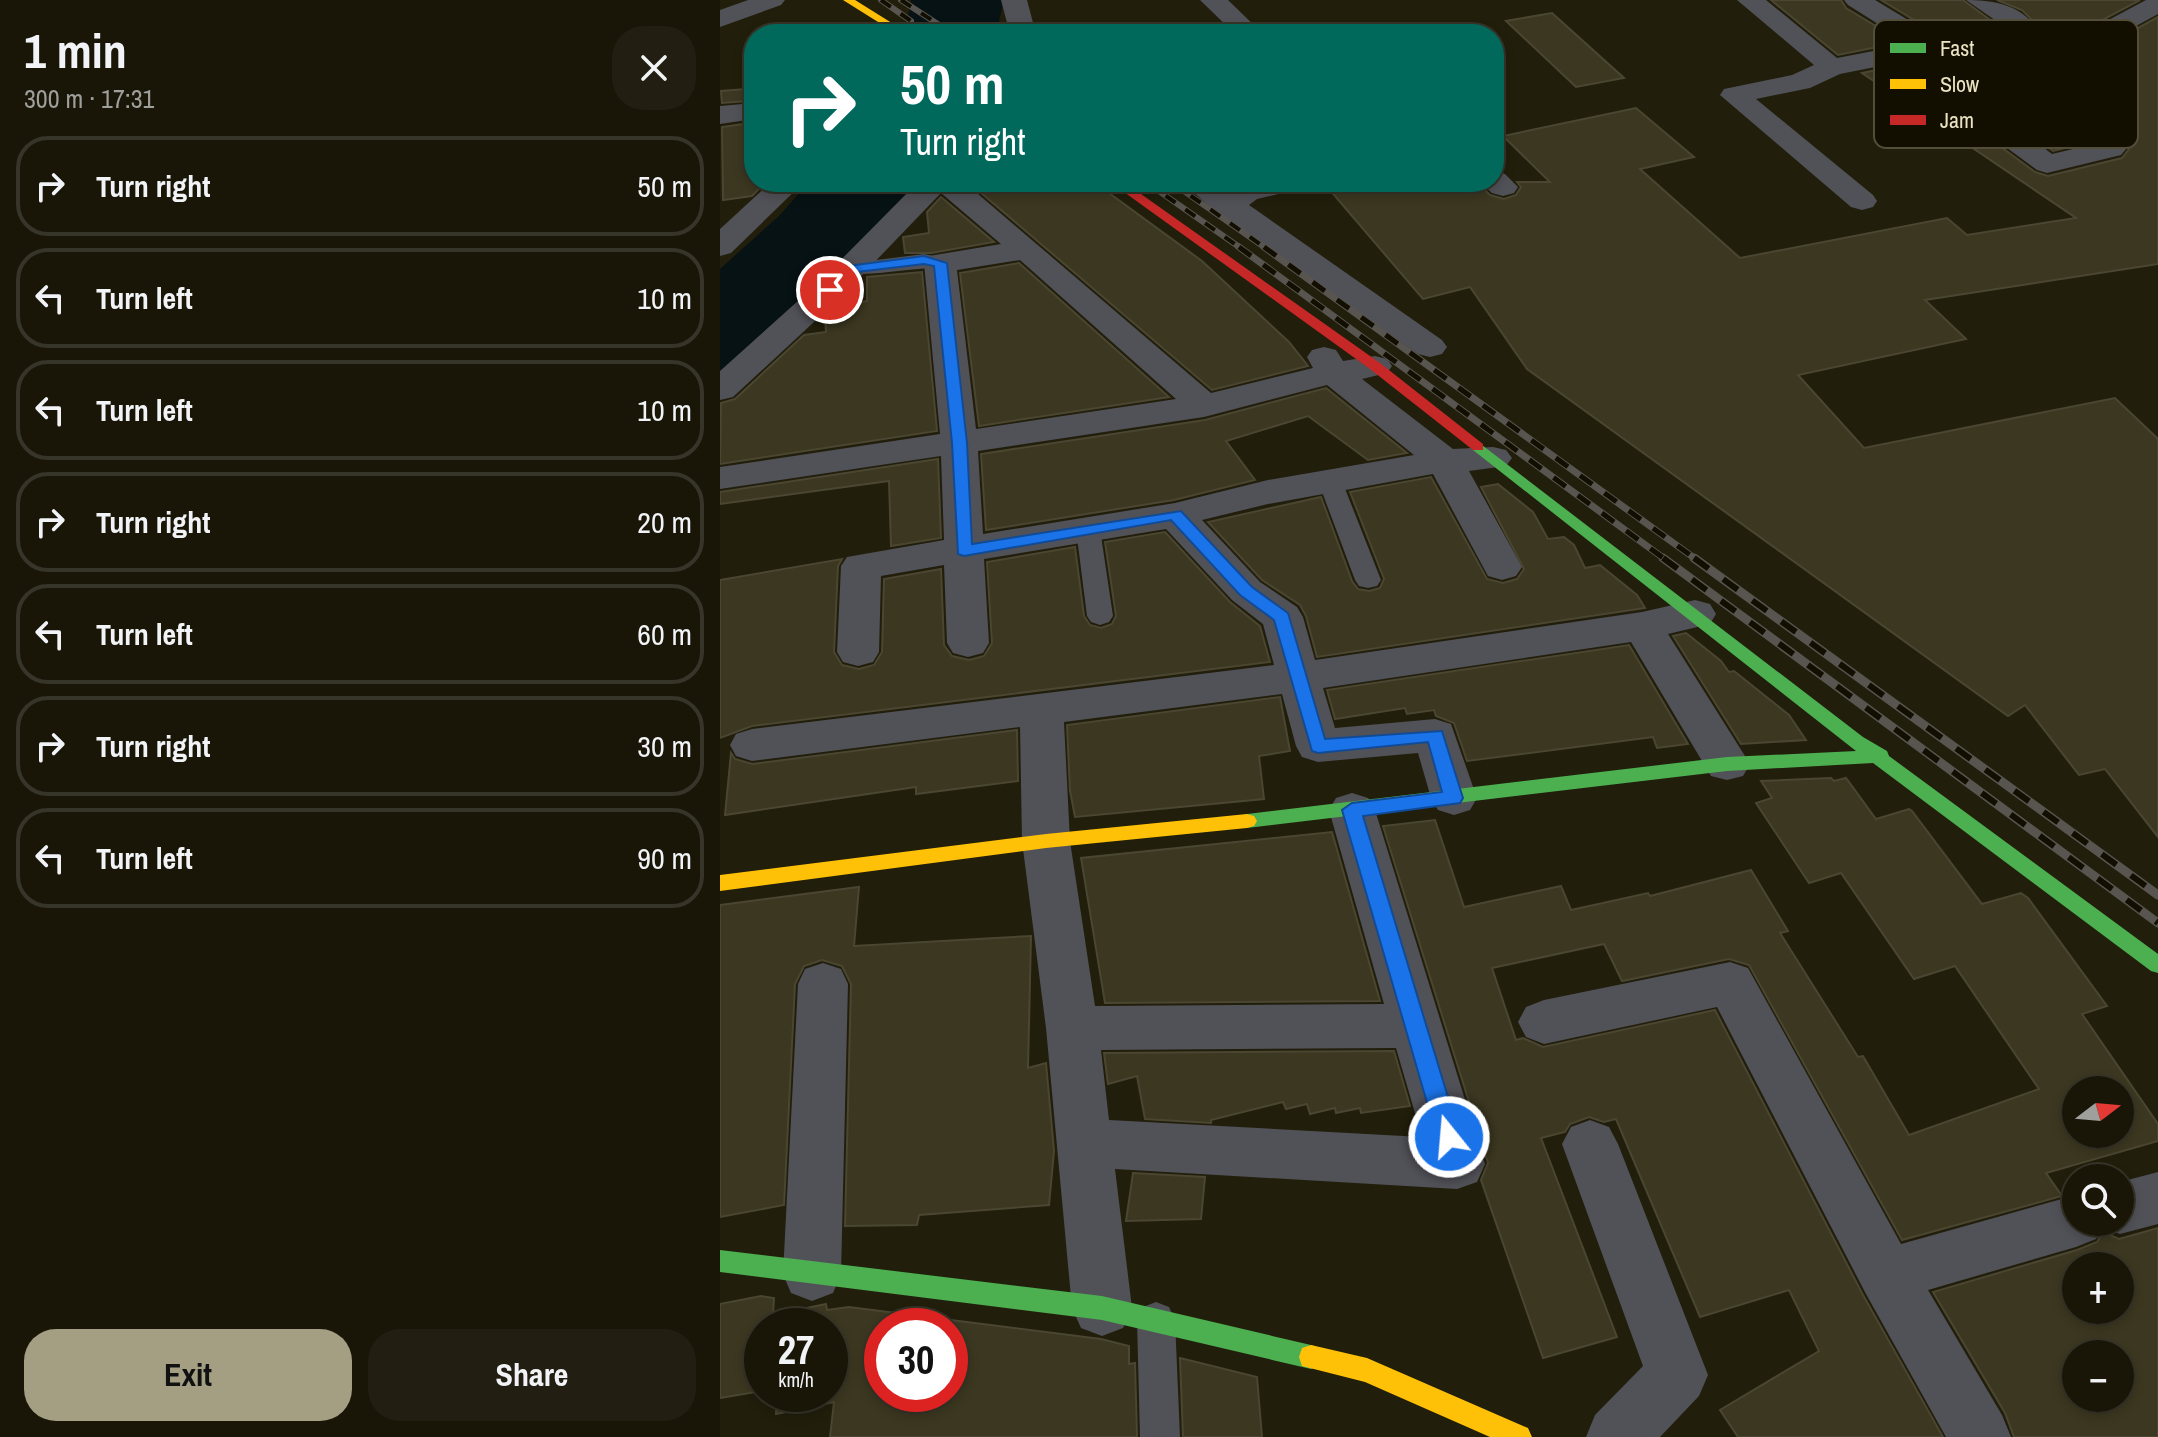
<!DOCTYPE html>
<html lang="en">
<head>
<meta charset="utf-8">
<style>
	body { margin:0; font-family:"Archivo Narrow",sans-serif; background:#221f12; color:#f1f3f6; height:100vh; display:flex; flex-direction:column; font-size:30px; white-space:nowrap }
	* { box-sizing:border-box; margin:0 }
	p { font-size:26px; color:#9f9f9c }
	.icon { flex:none; width:44px; height:44px; fill:none; stroke:currentColor; stroke-width:2; stroke-linecap:round; stroke-linejoin:round }
	.map { position:relative; flex:1; overflow:hidden }
	.drawer { display:flex; flex-direction:column; background:#191608; width:720px }
	.drawer>* { flex:none }
	.top-card { position:absolute; left:24px; top:24px; width:760px; height:168px; border-radius:32px; box-shadow:0 4px 12px #0003,0 0 0 2px #373529; background:#00695c; color:#fff; overflow:hidden }
	.needle { width:52px; rotate:74deg }
	.fabs { position:absolute; left:1342px; top:1076px; display:grid; gap:16px }
	.fabs a { display:grid; place-items:center; width:72px; height:72px; border-radius:50%; background:#191608; box-shadow:0 4px 12px #0003,0 0 0 2px #373529; font-size:40px }
	.speed { position:absolute; left:24px; top:1308px; display:flex; gap:16px; font-size:40px; font-weight:700; text-align:center }
	.speed>* { display:grid; place-content:center; width:104px; height:104px; border-radius:50%; background:#191608; box-shadow:0 4px 12px #0003,0 0 0 2px #373529; line-height:1 }
	.speed small { font-size:20px; font-weight:400 }
	.speed .limit { border:12px solid #d22; background:#fff; color:#111 }
	.pin { position:absolute; display:grid; place-items:center; width:68px; height:68px; color:#fff; margin:-34px; border:4px solid #fff; border-radius:50%; box-shadow:0 2px 8px #0007 }
	.me { position:absolute; width:88px; margin:-44px; rotate:343deg; stroke-linejoin:round; filter:drop-shadow(0 0 6px #0008) }
	.turn { display:flex; align-items:center; gap:28px; height:168px; padding:0 24px; font-size:36px }
	.turn .icon { width:104px; height:104px; stroke-width:2.5 }
	.turn b { display:block; font-size:56px; line-height:68px }
	.round { display:grid; place-items:center; flex:none; width:84px; height:84px; border-radius:32px; background:#221f12 }
	.summary { display:flex; align-items:center; justify-content:space-between; height:136px; padding:0 24px }
	h1 { font-size:48px; font-weight:700; line-height:60px }
	.action { display:flex; gap:16px; margin-top:auto; padding:16px 24px }
	.action a { flex:1; height:92px; border-radius:32px; background:#a49f83; color:#111; font-size:32px; font-weight:700; line-height:92px; text-align:center }
	.action a+a { background:#221f12; color:#f1f3f6 }
	ul { padding:0; list-style:none }
	li { display:flex; align-items:center; gap:24px; height:100px; margin:0 16px 12px; padding:0 8px; border:4px solid #373529; border-radius:32px }
	li div { flex:1 }
	li b { display:block; font-size:30px }
	li em { font-style:normal }
	main { display:flex; flex:1; min-height:0 }
	.map>svg:first-child { display:block }
</style>
</head>
<body>
<main>
<section class="drawer">
<div class="summary"><div><h1>1 min</h1><p>300 m · 17:31</p></div><a class="round"><svg class="icon" aria-label="close" viewBox="0 0 24 24"><path d="M6 6l12 12M18 6L6 18"/></svg></a></div>
<ul>
<li><svg class="icon" aria-label="right" viewBox="0 0 24 24"><path d="M7 20v-9h11M14 6l5 5-5 5"/></svg><div><b>Turn right</b></div><em>50 m</em></li>
<li><svg class="icon" aria-label="left" viewBox="0 0 24 24"><path d="M17 20v-9H6M10 6l-5 5 5 5"/></svg><div><b>Turn left</b></div><em>10 m</em></li>
<li><svg class="icon" aria-label="left" viewBox="0 0 24 24"><path d="M17 20v-9H6M10 6l-5 5 5 5"/></svg><div><b>Turn left</b></div><em>10 m</em></li>
<li><svg class="icon" aria-label="right" viewBox="0 0 24 24"><path d="M7 20v-9h11M14 6l5 5-5 5"/></svg><div><b>Turn right</b></div><em>20 m</em></li>
<li><svg class="icon" aria-label="left" viewBox="0 0 24 24"><path d="M17 20v-9H6M10 6l-5 5 5 5"/></svg><div><b>Turn left</b></div><em>60 m</em></li>
<li><svg class="icon" aria-label="right" viewBox="0 0 24 24"><path d="M7 20v-9h11M14 6l5 5-5 5"/></svg><div><b>Turn right</b></div><em>30 m</em></li>
<li><svg class="icon" aria-label="left" viewBox="0 0 24 24"><path d="M17 20v-9H6M10 6l-5 5 5 5"/></svg><div><b>Turn left</b></div><em>90 m</em></li>
</ul>
<div class="action"><a>Exit</a><a>Share</a></div>
</section>
<div class="map">
<svg width="1438" height="1437" viewBox="0 0 1438 1437">
	<rect width="100%" height="100%" fill="#211e0b"/>
	<g fill="#071214">
		<polygon points="191,0 284,0 276,34 185,34"/>
		<polygon points="89,182 197,182 184,200 0,380 0,269 59,216"/>
	</g>
	<g fill="#3b3720" stroke="#4a4631" stroke-width="2" fill-rule="evenodd">
		<polygon points="1051,0 1121,0 1126,8 1182,42 1118,55"/>
		<polygon points="1161,0 1243,0 1277,25 1219,35"/>
		<polygon points="1277,0 1420,0 1324,51 1289,45 1308,41 1318,26 1302,10"/>
		<polygon points="832,13 904,78 856,87 786,21"/>
		<polygon points="1438,17 1438,264 1205,300 1246,339 1078,375 1144,448 1395,398 1438,439 1438,837 1385,769 1359,775 1305,705 1288,716 807,369 750,287 703,299 603,182 757,182 770,195 784,199 796,195 801,187 797,182 830,182 783,136 916,108 974,157 920,169 1020,258 1227,218 1247,235 1356,218 1142,73 1240,53 1283,66 1281,73 1303,92 1266,101 1245,87 1226,82 1216,84 1212,94 1217,100 1315,172 1328,176 1402,158 1409,149 1402,140 1390,137 1333,151 1290,118 1341,107 1346,100 1319,72 1340,71"/>
		<polygon points="26,89 28,101 2,103 1,91"/>
		<polygon points="31,123 34,182 38,182 39,189 32,196 3,200 2,127"/>
		<polygon points="264,182 374,182 482,261 569,342 588,366 492,390 253,186"/>
		<polygon points="221,197 274,242 211,253 185,253 183,237 209,233 207,212"/>
		<polygon points="299,263 449,397 259,426 240,273"/>
		<polygon points="202,272 217,431 0,464 1,403 15,399 84,335 106,332 105,316 116,305 147,301 147,277"/>
		<polygon points="606,388 687,453 648,460 588,416 506,441 535,480 454,500 266,530 261,454 485,420"/>
		<polygon points="218,459 221,538 171,546 169,481 0,504 0,492"/>
		<polygon points="711,477 767,579 783,583 797,579 804,569 761,487 778,484 813,512 828,539 844,537 854,545 865,568 880,565 917,595 925,608 597,657 586,616 580,605 542,580 488,522 601,497 632,581 638,589 649,591 660,588 664,579 630,492"/>
		<polygon points="445,532 510,602 540,626 550,662 32,726 0,738 0,580 122,559 118,566 114,652 122,665 139,669 154,665 162,652 164,579 221,569 224,645 232,656 249,660 264,656 272,643 267,562 355,547 364,616 370,625 381,628 392,624 396,616 385,542"/>
		<polygon points="966,633 1001,661 1009,672 1014,671 1069,715 1086,740 1021,744 953,636"/>
		<polygon points="909,645 968,744 937,748 933,737 747,761 734,723 716,716 714,710 687,714 685,708 615,719 607,690"/>
		<polygon points="560,697 570,751 539,756 544,799 355,817 350,791 347,725"/>
		<polygon points="297,730 298,781 196,794 196,787 5,815 11,753 15,759 32,764"/>
		<path d="M1111,778L1114,781L1126,778L1156,819L1189,809L1192,811L1262,904L1301,893L1308,898L1387,1006L1362,1014L1438,1124V1141L1326,1173L1342,1196L1182,1240L1029,965L1009,959L902,981L884,944L772,968L796,1040L803,1038L823,1047L995,1010L1143,1295L1223,1437H1018L1000,1410L1099,1351L1069,1290L980,1317L896,1119L884,1122L869,1117L850,1124L845,1132L821,1138L897,1337L823,1358L761,1180L768,1163L663,826L715,820L744,907L841,886L851,910L928,893L930,896L1031,870L1068,931L1060,933L1138,1057L1143,1056L1189,1135L1319,1089L1235,966L1194,979L1121,873L1089,883L1036,803L1052,798L1041,781ZM1356,1090H1400V1134H1356Z"/>
		<polygon points="612,832 660,1001 385,1003 361,858"/>
		<polygon points="139,887 134,946 311,936 308,1068 326,1063 334,1151 329,1205 199,1215 197,1225 125,1226 131,984 122,966 102,960 84,966 75,984 64,1205 0,1217 0,905"/>
		<polygon points="674,1051 690,1106 641,1113 640,1108 616,1113 615,1108 590,1114 587,1104 566,1109 563,1102 491,1120 491,1123 425,1119 417,1076 388,1084 384,1053"/>
		<polygon points="413,1173 485,1177 481,1219 406,1221"/>
		<path d="M1438,1228V1437H1294L1285,1413L1213,1292L1357,1250L1377,1242L1383,1232L1399,1239ZM1356,1266H1400V1310H1356ZM1356,1354H1400V1398H1356Z"/>
		<path d="M41,1296L54,1298L53,1315L106,1304L107,1310L129,1307L381,1339L409,1346V1364L415,1363L417,1437H110L114,1402L56,1414L57,1394H110V1326H42V1391L0,1398V1304ZM162,1326H230V1394H162Z"/>
		<polygon points="460,1358 537,1377 542,1437 463,1437"/>
	</g>
	<g fill="none" stroke-linecap="round" stroke-linejoin="round">
		<g fill="#515158" fill-rule="evenodd">
			<path d="M204,254L227,259L230,263L220,269C198,265 134,282 123,269L133,263Z"/>
			<polygon points="610,474 619,476 622,481 661,580 657,586 648,588 639,586 635,580 598,481 601,476"/>
			<polygon points="368,521 377,523 380,529 393,616 389,622 380,625 371,622 367,616 356,529 359,523"/>
			<polygon points="436,1302 449,1307 455,1320 460,1437 420,1437 417,1320 423,1307"/>
		</g>
		<g fill="#515158" fill-rule="evenodd">
			<polygon points="28,0 65,0 61,5 0,27 0,10"/>
			<polygon points="281,0 307,0 316,34 290,34"/>
			<polygon points="480,0 508,0 543,34 515,34"/>
			<path d="M1017,0H1046L1117,58L1190,44L1128,5L1124,0H1155L1218,38L1285,27L1246,0C1271,0 1299,4 1315,26L1307,38L1276,44L1305,52L1325,54L1426,0H1438V14L1339,68L1312,69L1344,98L1340,104L1283,117L1332,154L1391,140L1401,143L1406,149L1401,155L1327,173L1317,170L1219,98L1215,92L1219,86C1238,81 1250,94 1265,104L1309,94L1283,71L1287,64L1240,50L1120,74L1090,88L1036,99L1153,195L1157,201L1153,207L1142,210L1131,207L1000,95L1004,89L1072,75L1094,65Z"/>
			<polygon points="34,103 34,119 0,124 0,106"/>
			<polygon points="774,171 785,174 798,187 794,193 783,196 772,193 760,182 774,182"/>
			<polygon points="51,182 84,182 11,253 0,256 0,229"/>
			<path d="M198,182H244L491,393L593,368L587,357L592,350L604,347L616,350L623,361L655,356L667,359L672,366L667,373L642,379L733,449L773,447L786,450L792,458L786,466L749,471L802,567L796,576L782,580L768,576L713,474L548,504L482,520L540,582L577,607L583,617L595,660L922,612L975,600L990,604L996,614L990,624L948,634L1030,764L1023,776L1007,780L991,776L911,642L603,688L615,728L715,719L731,724L757,798L750,810L734,815L718,810L711,798L698,753L598,762L582,757L576,746L562,694L344,722L350,841L375,1006L664,1004L609,810L616,798L632,793L648,798L655,810L765,1164L757,1182L737,1189L395,1169L412,1308L403,1328L382,1336L361,1328L352,1308L326,1028L302,841L300,727L32,761L16,756L10,745L16,734L32,729L554,665L543,624L512,600L446,529L264,559L269,643L263,653L248,657L233,653L227,643L224,565L161,576L159,652L153,662L138,666L123,662L117,652L121,566L127,557L224,540L221,456L0,489V467L220,434L204,263L209,256L281,244L221,193L122,296L13,397L0,400V371L99,282ZM300,260L456,399L256,429L237,270ZM607,385L694,455L548,480L455,503L263,534L258,451L484,417ZM676,1048L702,1137L389,1120L381,1050Z"/>
			<polygon points="461,182 496,182 509,191 531,182 587,182 583,188 537,199 529,205 722,340 727,347 722,354 710,357 698,354 498,213"/>
			<polygon points="1010,962 1028,968 1181,1244 1356,1195 1356,1222 1400,1222 1400,1182 1438,1172 1438,1224 1400,1234 1382,1227 1376,1239 1356,1247 1208,1290 1282,1415 1291,1437 1226,1437 1146,1294 997,1007 824,1044 806,1037 798,1022 806,1007 824,1000"/>
			<polygon points="103,963 121,969 128,984 121,1274 113,1293 92,1301 71,1293 63,1274 78,984 85,969"/>
			<polygon points="870,1120 889,1127 898,1144 988,1375 979,1396 940,1437 866,1437 875,1415 923,1366 842,1144 851,1127"/>
		</g>
		<g fill="#4caf50" fill-rule="evenodd">
			<polygon points="758,442 1143,737 1167,751 1169,756 1438,954 1438,973 1431,971 1153,763 1007,771 527,828 520,826 517,821 520,816 527,814 1007,757 1136,751 753,450 753,444"/>
			<polygon points="0,1250 382,1296 591,1345 600,1348 603,1357 600,1366 591,1369 382,1320 0,1272"/>
		</g>
		<g fill="#ffc107" fill-rule="evenodd">
			<polygon points="123,0 135,0 175,25 166,27"/>
			<polygon points="527,814 534,816 537,821 534,826 527,828 326,848 0,891 0,875 326,834"/>
			<polygon points="591,1345 647,1358 808,1428 812,1437 770,1437 645,1382 582,1366 579,1357 582,1348"/>
		</g>
		<polygon fill="#c62828" fill-rule="evenodd" points="390,182 404,182 660,363 763,444 763,450 753,450 650,369"/>
		<g stroke="#585550" stroke-width="6">
			<g id="rail-far2">
				<polyline points="161,0 191,21"/>
				<polyline points="181,0 233,34"/>
				<polyline points="426,182 522,249"/>
				<polyline points="451,182 547,249"/>
			</g>
		</g>
		<g stroke="#585550" stroke-width="7">
			<g id="rail-far1">
				<polyline points="519,247 946,560"/>
				<polyline points="544,247 977,560"/>
			</g>
		</g>
		<g stroke="#585550" stroke-width="9">
			<g id="rail">
				<polyline points="943,558 1438,923"/>
				<polyline points="974,558 1438,895"/>
			</g>
		</g>
		<use href="#rail-far2" stroke="#120e00" stroke-width="4" stroke-dasharray="12" stroke-linecap="butt"/>
		<use href="#rail-far1" stroke="#120e00" stroke-width="5" stroke-dasharray="15" stroke-linecap="butt"/>
		<use href="#rail" stroke="#120e00" stroke-width="6" stroke-dasharray="18" stroke-linecap="butt"/>
	</g>
	<polygon fill="#1a73e8" stroke="#114b97" stroke-width="2" points="204,256 227,263 247,443 252,544 461,511 532,587 568,613 605,739 722,731 743,798 740,803 643,816 740,1137 737,1144 729,1147 721,1144 717,1137 622,810 632,803 722,792 708,742 598,753 592,751 554,620 520,595 451,520 244,556 238,554 232,443 214,266 204,264 137,272 115,293 103,290 128,266"/>
	<rect x="1154" y="20" width="264" height="128" rx="12" fill="#120e00" stroke="#534e3a" stroke-width="2"/>
	<rect x="1170" y="43" width="36" height="10" fill="#4caf50"/>
	<rect x="1170" y="79" width="36" height="10" fill="#ffc107"/>
	<rect x="1170" y="115" width="36" height="10" fill="#c62828"/>
	<g font-size="22" fill="#eae4c3">
		<text x="1220" y="56">Fast</text>
		<text x="1220" y="92">Slow</text>
		<text x="1220" y="128">Jam</text>
	</g>
</svg>
<div class="fabs">
<a><svg class="needle" viewBox="-14 -14 28 28"><path d="M0-13l5 13h-10z" fill="#e53935"/><path d="M0 13l5-13h-10z" fill="#9f9f9c"/></svg></a>
<a><svg class="icon" aria-label="search" viewBox="0 0 24 24"><circle cx="10" cy="10" r="6"/><path d="M15 15l6 6"/></svg></a>
<a>+</a>
<a>−</a>
</div>
<div class="speed"><div>27<small>km/h</small></div><div class="limit">30</div></div>
<div class="pin" style="left:110px;top:290px;background:#d93025"><svg class="icon" aria-label="arrive" viewBox="0 0 24 24"><path d="M6 21V4h12l-3 4 3 4H6"/></svg></div>
<svg class="me" style="left:729px;top:1137px" viewBox="-20 -20 40 40"><circle r="17" fill="#1a73e8" stroke="#fff" stroke-width="3"/><path d="M0-11L8 9 0 5-8 9z" fill="#fff"/></svg>
<div class="top-card">
<div class="turn"><svg class="icon" aria-label="right" viewBox="0 0 24 24"><path d="M7 20v-9h11M14 6l5 5-5 5"/></svg><div><b>50 m</b>Turn right</div></div>
</div>
</div>
</main>
</body>
</html>
